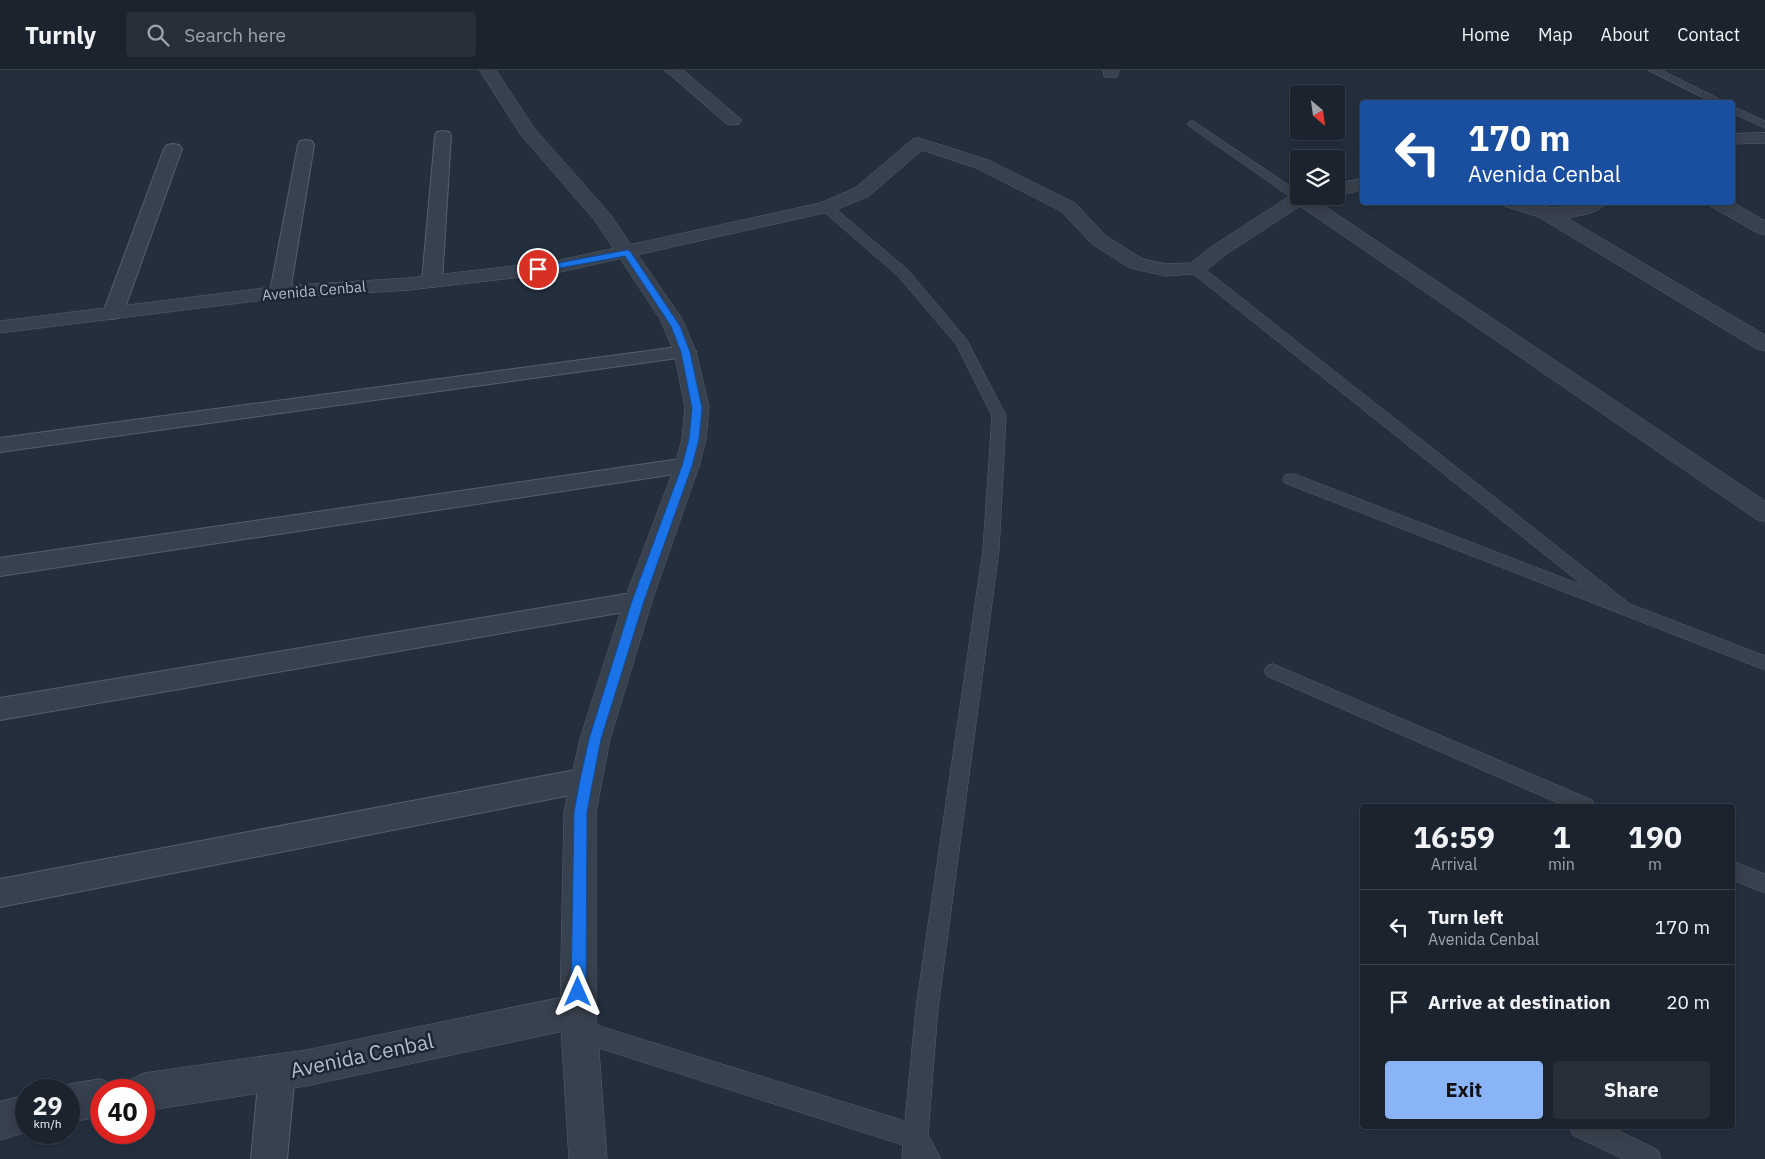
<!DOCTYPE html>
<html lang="en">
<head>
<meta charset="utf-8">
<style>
	body { margin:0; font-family:"IBM Plex Sans",sans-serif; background:#282f3a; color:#f1f3f6; height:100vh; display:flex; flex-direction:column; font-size:19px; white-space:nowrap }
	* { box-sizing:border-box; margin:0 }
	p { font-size:16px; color:#a0a4aa }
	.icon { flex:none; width:28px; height:28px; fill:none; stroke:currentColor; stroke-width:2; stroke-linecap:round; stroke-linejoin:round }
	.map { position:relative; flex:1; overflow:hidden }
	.side { position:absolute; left:1360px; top:734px; width:375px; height:325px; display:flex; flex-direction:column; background:#1b232e; border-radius:5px; box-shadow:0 2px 12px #0003,0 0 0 1px #39404a }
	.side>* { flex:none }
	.hud { position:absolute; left:1360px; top:30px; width:375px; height:105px; border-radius:5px; box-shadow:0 2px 12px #0003,0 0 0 1px #39404a; background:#1a4fa0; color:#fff; overflow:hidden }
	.needle { width:32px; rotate:151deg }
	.buttons { position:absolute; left:1290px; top:15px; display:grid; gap:10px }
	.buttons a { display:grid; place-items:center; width:55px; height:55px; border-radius:5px; background:#1b232e; box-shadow:0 2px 12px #0003,0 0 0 1px #39404a; font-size:25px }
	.speed { position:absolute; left:15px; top:1009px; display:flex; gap:10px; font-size:25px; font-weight:700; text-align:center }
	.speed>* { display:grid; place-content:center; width:65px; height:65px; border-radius:50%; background:#1b232e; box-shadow:0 2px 12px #0003,0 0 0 1px #39404a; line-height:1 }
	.speed small { font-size:12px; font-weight:400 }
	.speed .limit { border:8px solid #d22; background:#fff; color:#111 }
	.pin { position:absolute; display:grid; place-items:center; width:42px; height:42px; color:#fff; margin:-21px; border:2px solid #fff; border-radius:50%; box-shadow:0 1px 5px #0007 }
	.me { position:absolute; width:55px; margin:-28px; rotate:0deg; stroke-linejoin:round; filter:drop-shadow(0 0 4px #0008) }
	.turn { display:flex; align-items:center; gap:18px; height:105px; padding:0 25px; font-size:22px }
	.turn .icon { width:65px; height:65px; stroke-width:2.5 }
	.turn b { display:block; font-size:35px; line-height:42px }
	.eta { display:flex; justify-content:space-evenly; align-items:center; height:85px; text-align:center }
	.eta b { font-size:30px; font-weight:700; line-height:35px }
	.primary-button { display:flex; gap:10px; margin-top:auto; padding:10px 25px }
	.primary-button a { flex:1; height:58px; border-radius:5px; background:#8ab4f8; color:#111; font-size:20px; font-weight:700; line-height:58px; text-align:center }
	.primary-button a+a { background:#282f3a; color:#f1f3f6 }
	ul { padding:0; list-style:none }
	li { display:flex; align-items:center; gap:15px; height:75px; padding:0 25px; border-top:1px solid #39404a }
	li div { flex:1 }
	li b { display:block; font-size:19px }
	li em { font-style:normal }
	header { display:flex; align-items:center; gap:30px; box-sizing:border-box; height:70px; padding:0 25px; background:#1b232e; border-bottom:1px solid #39404a }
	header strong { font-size:24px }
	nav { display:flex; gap:28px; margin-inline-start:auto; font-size:18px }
	.search { width:350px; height:45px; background:#282f3a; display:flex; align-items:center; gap:12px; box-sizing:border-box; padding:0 18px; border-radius:5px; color:#a0a4aa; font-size:19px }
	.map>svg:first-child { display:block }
</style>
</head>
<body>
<header>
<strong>Turnly</strong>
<div class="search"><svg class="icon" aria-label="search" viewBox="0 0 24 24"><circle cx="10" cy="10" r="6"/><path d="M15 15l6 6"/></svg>Search here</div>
<nav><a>Home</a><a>Map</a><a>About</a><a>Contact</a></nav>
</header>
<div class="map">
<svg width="1765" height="1089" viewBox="0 0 1765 1089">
	<rect width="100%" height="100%" fill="#242f3e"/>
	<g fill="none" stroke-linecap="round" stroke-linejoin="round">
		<g stroke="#565f6c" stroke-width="1">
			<g id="service">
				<polygon points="1648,0 1661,0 1725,32 1712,32"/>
				<polygon points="1732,36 1765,51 1765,58 1732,43"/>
				<polygon points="1193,51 1299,122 1299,126 1306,128 1304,131 1296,131 1189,56 1187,54 1189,52"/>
				<polygon points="826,133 830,134 908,200 967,270 1006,346 999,480 938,938 928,1065 941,1089 902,1089 903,1075 580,972 572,969 569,961 572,953 580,950 905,1051 916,938 983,480 992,346 956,274 898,206 822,140 820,137 822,134"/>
				<polygon points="1196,195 1201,196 1630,534 1765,586 1765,600 1285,413 1283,409 1285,405 1291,404 1297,405 1584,516 1191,202 1190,199"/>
				<polygon points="1273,594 1592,730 1595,736 1565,736 1267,606 1264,601 1267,596"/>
				<polygon points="1732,791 1765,804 1765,823 1732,810"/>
				<polygon points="1570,1056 1609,1056 1658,1080 1661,1089 1623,1089 1573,1065"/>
			</g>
		</g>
		<g stroke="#565f6c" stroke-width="2">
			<g id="pedestrian">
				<polygon points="443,61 449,62 451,66 442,211 439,215 432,217 425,215 422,211 435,66 437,62"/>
				<polygon points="306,70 312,71 314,75 290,222 287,226 280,228 273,226 270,222 298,75 300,71"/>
				<polygon points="173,74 179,75 182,79 123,243 120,247 113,249 106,247 103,243 164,79 167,75"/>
				<polygon points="685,276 692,278 696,282 692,286 0,382 0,368"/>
				<polygon points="687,388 695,391 699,396 695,401 0,506 0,488"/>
				<polygon points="638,522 647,524 651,531 647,538 0,650 0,628"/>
				<polygon points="586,698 596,701 601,710 596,719 586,722 0,837 0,809"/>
				<polygon points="277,986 289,991 295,1003 287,1089 251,1089 259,1003 265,991"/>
			</g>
		</g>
		<g stroke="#565f6c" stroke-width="1">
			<g id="minor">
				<polygon points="665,0 683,0 742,50 739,54 733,55 727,54"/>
				<polygon points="1103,0 1119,0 1117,7 1105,7"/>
				<polygon points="1765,63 1765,73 1732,74 1732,64"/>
				<polygon points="919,68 988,90 1075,133 1106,166 1143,189 1166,194 1191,193 1211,177 1293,124 1299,122 1299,126 1316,126 1314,129 1765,431 1765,452 1756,449 1300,136 1225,185 1203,203 1166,206 1130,198 1092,174 1061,141 976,98 922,80 869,126 833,141 556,203 409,220 280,228 0,263 0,251 280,216 409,208 556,191 820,133 855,118 913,69"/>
				<polygon points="1362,109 1362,120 1336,126 1336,114"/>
				<path d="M1502,132H1532L1551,138L1564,137L1581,132H1607C1600,143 1579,146 1567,148L1765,265V281L1757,279L1539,147L1504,136Z"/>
				<polygon points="1708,132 1732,132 1765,151 1765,165 1758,163 1710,136"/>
				<polygon points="578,924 591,929 596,941 591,953 578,958 306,1016 144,1041 144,1020 126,1020 131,1009 144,1003 306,980"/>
				<polygon points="101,1009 114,1015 116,1020 101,1020 101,1047 69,1052 69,1020 56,1020 69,1014"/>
				<polygon points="26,1025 27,1062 0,1070 0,1032"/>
			</g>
		</g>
		<g stroke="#565f6c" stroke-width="1">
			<polygon id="tertiary" points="480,0 496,0 534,58 610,144 682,249 696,282 709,337 706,369 699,396 652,531 610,669 596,742 596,941 607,1089 569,1089 560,941 564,742 580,669 624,531 675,396 682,369 685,337 674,282 660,249 596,152 521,65"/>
		</g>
		<use href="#service" fill="#38414e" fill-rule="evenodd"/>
		<use href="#pedestrian" fill="#38414e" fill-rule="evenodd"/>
		<use href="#minor" fill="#38414e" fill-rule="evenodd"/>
		<use href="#tertiary" fill="#38414e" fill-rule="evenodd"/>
	</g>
	<polygon fill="#1a73e8" stroke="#114b97" points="627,180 630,181 680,256 690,282 702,338 699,369 692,396 644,531 601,669 593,710 587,742 586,922 583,927 578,929 573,927 571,922 574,742 580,710 589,669 632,531 682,396 689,369 692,338 681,282 671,256 625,186 538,202 534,199 538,197"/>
	<g text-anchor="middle" stroke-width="5" stroke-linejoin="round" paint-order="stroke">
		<g font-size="15" fill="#b4bcc9" stroke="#1d2633">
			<text transform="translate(314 221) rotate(-5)" y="5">Avenida Cenbal</text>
		</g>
		<g font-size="21" fill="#b4bcc9" stroke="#1d2633">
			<text transform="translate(362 986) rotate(-12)" y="7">Avenida Cenbal</text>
		</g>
	</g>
</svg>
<div class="buttons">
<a><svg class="needle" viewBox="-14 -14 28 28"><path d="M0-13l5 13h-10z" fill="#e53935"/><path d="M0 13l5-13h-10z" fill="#a0a4aa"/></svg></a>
<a><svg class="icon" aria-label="layers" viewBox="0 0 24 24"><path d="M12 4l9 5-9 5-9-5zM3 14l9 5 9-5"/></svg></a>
</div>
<div class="speed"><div>29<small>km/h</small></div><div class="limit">40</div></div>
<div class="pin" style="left:538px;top:199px;background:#d93025"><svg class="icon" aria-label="arrive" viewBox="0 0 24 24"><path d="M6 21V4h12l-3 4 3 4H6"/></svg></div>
<svg class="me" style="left:578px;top:922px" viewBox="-20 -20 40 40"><path d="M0-17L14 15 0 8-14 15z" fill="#1a73e8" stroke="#fff" stroke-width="4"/></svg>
<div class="hud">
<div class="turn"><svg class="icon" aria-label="left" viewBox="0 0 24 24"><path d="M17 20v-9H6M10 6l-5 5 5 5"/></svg><div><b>170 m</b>Avenida Cenbal</div></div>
</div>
<section class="side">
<div class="eta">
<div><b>16:59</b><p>Arrival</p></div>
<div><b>1</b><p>min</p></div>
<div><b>190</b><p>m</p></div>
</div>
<ul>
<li><svg class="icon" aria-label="left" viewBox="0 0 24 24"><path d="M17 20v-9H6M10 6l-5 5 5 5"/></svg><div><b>Turn left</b><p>Avenida Cenbal</p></div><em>170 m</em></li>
<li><svg class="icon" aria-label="arrive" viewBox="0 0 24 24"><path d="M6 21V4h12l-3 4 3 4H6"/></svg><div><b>Arrive at destination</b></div><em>20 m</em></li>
</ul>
<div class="primary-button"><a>Exit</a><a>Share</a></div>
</section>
</div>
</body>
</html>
